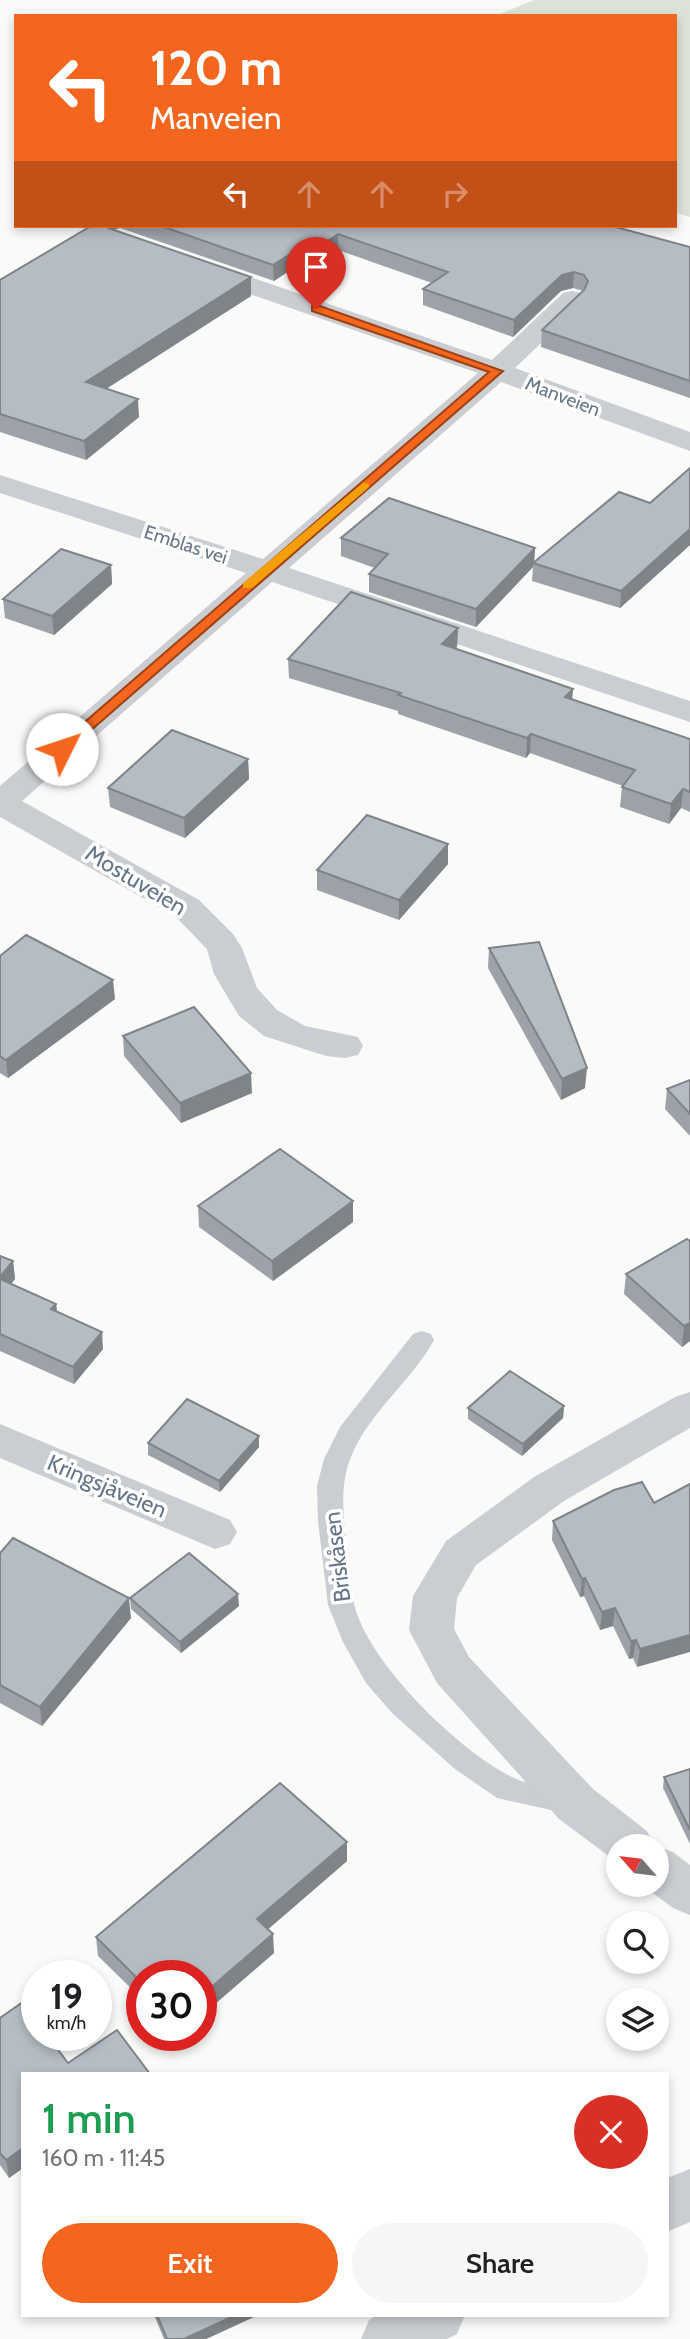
<!DOCTYPE html>
<html lang="en">
<head>
<meta charset="utf-8">
<style>
	body { margin:0; font-family:Cabin,sans-serif; background:#f6f6f6; color:#202124; height:100vh; display:flex; flex-direction:column; font-size:26px; white-space:nowrap }
	* { box-sizing:border-box; margin:0 }
	p { font-size:23px; color:#757577 }
	.icon { flex:none; width:38px; height:38px; fill:none; stroke:currentColor; stroke-width:2; stroke-linecap:round; stroke-linejoin:round }
	.map { position:relative; flex:1; overflow:hidden }
	.side { position:absolute; left:21px; top:2072px; width:648px; height:245px; display:flex; flex-direction:column; background:#fff; border-radius:0px; box-shadow:0 4px 10px #0003 }
	.side>* { flex:none }
	.guide { position:absolute; left:14px; top:14px; width:663px; height:214px; border-radius:0px; box-shadow:0 4px 10px #0003; background:#f4651d; color:#fff; overflow:hidden }
	.needle { width:46px; rotate:298deg }
	.tools { position:absolute; left:606px; top:1834px; display:grid; gap:14px }
	.tools a { display:grid; place-items:center; width:63px; height:63px; border-radius:50%; background:#fff; box-shadow:0 4px 10px #0003; font-size:35px }
	.speed { position:absolute; left:21px; top:1960px; display:flex; gap:14px; font-size:35px; font-weight:700; text-align:center }
	.speed>* { display:grid; place-content:center; width:91px; height:91px; border-radius:50%; background:#fff; box-shadow:0 4px 10px #0003; line-height:1 }
	.speed small { font-size:18px; font-weight:400 }
	.speed .limit { border:10px solid #d22; background:#fff; color:#111 }
	.pin { position:absolute; display:grid; place-items:center; width:60px; height:60px; color:#fff; margin:-72px -30px; border-radius:50% 50% 50% 0; rotate:-45deg; box-shadow:0 0 7px #0007 }
	.pin .icon { rotate:45deg }
	.me { position:absolute; width:77px; margin:-38px; rotate:49deg; stroke-linejoin:round; filter:drop-shadow(0 0 5px #0008) }
	.turn { display:flex; align-items:center; gap:24px; height:147px; padding:0 21px; font-size:32px }
	.turn .icon { width:91px; height:91px; stroke-width:2.5 }
	.turn b { display:block; font-size:49px; line-height:60px }
	.lanes { display:flex; align-items:center; height:66px; padding:0 21px; background:#0003; justify-content:center; gap:35px; direction:ltr }
	.lanes .off { opacity:.35 }
	.round { display:grid; place-items:center; flex:none; width:74px; height:74px; border-radius:37px; background:#f6f6f6 }
	.headline { display:flex; align-items:center; justify-content:space-between; height:119px; padding:0 21px }
	h1 { font-size:42px; font-weight:600; line-height:52px; color:#1e9e55 }
	.action { display:flex; gap:14px; margin-top:auto; padding:14px 21px }
	.action a { flex:1; height:80px; border-radius:42px; background:#f4651d; color:#fff; font-size:28px; font-weight:600; line-height:80px; text-align:center }
	.action a+a { background:#f6f6f6; color:#202124 }
	.map>svg:first-child { display:block }
</style>
</head>
<body>
<div class="map">
<svg width="690" height="2339" viewBox="0 0 690 2339">
	<rect width="100%" height="100%" fill="#fafaf8"/>
	<polygon fill="#dbe3d8" points="534,0 690,0 690,217 676,213 676,16 495,16"/>
	<g fill="none" stroke-linecap="round" stroke-linejoin="round">
		<path fill="#cacdd2" fill-rule="evenodd" d="M422,1331L431,1334L434,1340C411,1382 369,1412 351,1457C340,1483 343,1512 346,1540C349,1561 349,1583 354,1604C368,1663 458,1750 512,1777C531,1787 558,1786 579,1793L583,1802L579,1811L569,1814L497,1798L455,1769L392,1713L366,1683L343,1642L328,1605L318,1521L317,1486L324,1459L340,1427L413,1334Z"/>
		<g fill="#cacdd2" fill-rule="evenodd">
			<polygon points="201,260 492,360 563,293 572,291 581,293 585,299 581,305 515,368 690,432 690,451 501,382 289,568 690,701 690,722 272,582 22,801 199,900 233,934 242,948 257,988 277,1010 305,1026 358,1037 363,1046 358,1055 345,1058 326,1056 264,1036 239,1016 214,974 207,949 175,916 0,817 0,786 246,573 0,493 0,475 263,559 478,373 192,274 188,268 192,262"/>
			<polygon points="690,1392 690,1428 564,1501 476,1565 457,1598 454,1629 469,1657 593,1789 647,1831 654,1846 618,1846 618,1863 559,1819 437,1683 409,1630 413,1596 446,1541 534,1477 675,1397"/>
			<polygon points="0,1424 230,1520 237,1532 230,1544 215,1549 0,1458"/>
			<polygon points="655,1846 656,1846 673,1852 690,1865 690,1915 673,1908 642,1885 656,1885"/>
			<polygon points="690,2169 690,2222 667,2232 667,2178"/>
			<polygon points="378,2315 465,2315 457,2334 447,2339 361,2339 369,2320"/>
		</g>
	</g>
	<g fill="#9ca2a8">
		<polygon points="90,226 612,226 690,247 690,398 541,347 542,330 583,291 573,288 561,291 513,337 423,305 423,289 432,283 338,250 303,273 292,269 274,281 120,228 113,229 251,277 251,296 106,389 139,417 86,460 0,432 0,280"/>
		<polygon points="690,468 690,545 620,608 532,581 533,567 476,627 369,592 369,574 375,568 341,556 341,538 535,548 534,562 650,503"/>
		<polygon points="111,565 112,584 54,635 5,618 3,599"/>
		<polygon points="458,628 457,647 455,649 573,689 572,700 690,739 690,812 681,808 669,824 620,807 622,787 623,786 530,753 526,758 398,714 398,711 289,678 288,659"/>
		<polygon points="248,759 249,779 185,838 110,807 108,788"/>
		<polygon points="448,864 399,920 317,890 317,870"/>
		<polygon points="489,948 585,1088 561,1100 488,968"/>
		<polygon points="0,956 115,999 8,1078 0,1073"/>
		<polygon points="123,1036 252,1093 181,1123 124,1056"/>
		<polygon points="690,1080 690,1136 665,1109 667,1089"/>
		<polygon points="353,1201 353,1222 273,1281 199,1227 198,1206"/>
		<polygon points="690,1241 690,1341 682,1347 624,1294 626,1274"/>
		<polygon points="0,1256 13,1261 15,1279 11,1284 56,1304 57,1312 103,1349 74,1384 0,1351"/>
		<polygon points="564,1406 563,1418 522,1456 468,1419 468,1408"/>
		<polygon points="259,1436 259,1447 220,1492 148,1455 148,1443"/>
		<polygon points="690,1484 637,1667 633,1658 629,1659 613,1626 600,1630 584,1596 580,1597 552,1540 553,1521 654,1503"/>
		<polygon points="0,1553 131,1618 42,1726 0,1703"/>
		<polygon points="130,1598 239,1606 181,1653 131,1609"/>
		<polygon points="690,1769 690,1844 663,1788 664,1777"/>
		<polygon points="347,1842 347,1861 268,1929 274,1953 201,2016 201,1976 142,1976 142,1999 98,1956 96,1937"/>
		<polygon points="0,2018 68,2063 150,2074 23,2074 23,2168 9,2178 0,2165"/>
		<polygon points="154,2315 258,2315 206,2339 164,2339"/>
	</g>
	<g fill="#7f8488">
		<polygon points="104,226 120,226 120,228 109,231"/>
		<polygon points="338,234 338,250 303,273 303,257"/>
		<polygon points="292,253 292,269 274,281 273,265"/>
		<polygon points="574,272 573,288 561,291 513,337 514,320 562,275"/>
		<polygon points="251,277 251,296 87,401 86,382"/>
		<polygon points="138,399 139,417 86,460 84,441"/>
		<polygon points="690,529 690,545 620,608 621,591"/>
		<polygon points="535,548 534,563 533,563 533,567 476,627 476,609"/>
		<polygon points="111,565 112,584 54,635 52,616"/>
		<polygon points="458,628 457,647 441,664 442,644"/>
		<polygon points="573,689 571,708 565,697"/>
		<polygon points="531,734 530,753 526,758 527,738"/>
		<polygon points="248,759 249,779 185,838 184,818"/>
		<polygon points="683,789 681,808 669,824 671,804"/>
		<polygon points="448,844 448,864 399,920 399,900"/>
		<polygon points="113,980 115,999 8,1078 6,1060"/>
		<polygon points="587,1068 585,1088 561,1100 562,1079"/>
		<polygon points="251,1073 252,1093 181,1123 180,1103"/>
		<polygon points="353,1201 353,1222 273,1281 272,1261"/>
		<polygon points="13,1261 15,1279 1,1296 0,1277"/>
		<polygon points="56,1304 58,1321 51,1309"/>
		<polygon points="690,1323 690,1341 682,1347 684,1326"/>
		<polygon points="102,1332 103,1349 74,1384 73,1367"/>
		<polygon points="564,1406 563,1418 522,1456 523,1444"/>
		<polygon points="259,1436 259,1447 220,1492 219,1481"/>
		<polygon points="585,1578 584,1596 580,1597 582,1579"/>
		<polygon points="238,1594 239,1606 181,1653 180,1642"/>
		<polygon points="129,1598 131,1618 42,1726 40,1707"/>
		<polygon points="615,1608 613,1626 600,1630 602,1612"/>
		<polygon points="690,1635 690,1652 637,1667 640,1649"/>
		<polygon points="636,1640 633,1658 629,1659 631,1641"/>
		<polygon points="347,1842 347,1861 258,1938 257,1919"/>
		<polygon points="273,1934 274,1953 201,2016 201,1996"/>
		<polygon points="23,2148 23,2168 9,2178 6,2160"/>
		<polygon points="236,2315 258,2315 206,2339 184,2339"/>
	</g>
	<g fill="#b5bcc3" stroke="#7f8488" stroke-width="2">
		<polygon points="91,226 107,226 108,228 251,277 86,382 138,399 84,441 0,414 0,280"/>
		<polygon points="161,226 612,226 690,247 690,381 542,330 584,290 588,281 584,275 574,272 562,275 514,320 423,289 448,272 338,234 303,257 292,253 273,265"/>
		<polygon points="690,468 690,529 621,591 533,563 619,492 650,503"/>
		<polygon points="389,498 535,548 476,609 369,574 388,554 341,538"/>
		<polygon points="61,549 111,565 52,616 3,599"/>
		<polygon points="351,592 458,628 442,644 573,689 565,697 690,739 690,792 683,789 671,804 622,787 635,770 531,734 527,738 398,695 401,693 288,659"/>
		<polygon points="172,730 248,759 184,818 108,788"/>
		<polygon points="367,815 448,844 399,900 317,870"/>
		<polygon points="26,935 113,980 6,1060 0,1056 0,956"/>
		<polygon points="539,942 587,1068 562,1079 489,948"/>
		<polygon points="194,1007 251,1073 180,1103 123,1036"/>
		<polygon points="690,1080 690,1114 667,1089"/>
		<polygon points="280,1149 353,1201 272,1261 198,1206"/>
		<polygon points="687,1239 690,1241 690,1323 684,1326 626,1274"/>
		<polygon points="0,1256 13,1261 0,1277"/>
		<polygon points="0,1279 56,1304 51,1309 102,1332 73,1367 0,1334"/>
		<polygon points="510,1371 564,1406 523,1444 468,1408"/>
		<polygon points="187,1399 259,1436 219,1481 148,1443"/>
		<polygon points="642,1482 654,1503 690,1484 690,1635 640,1649 636,1640 631,1641 615,1608 602,1612 585,1578 582,1579 553,1521 614,1490"/>
		<polygon points="13,1538 129,1598 40,1707 0,1685 0,1553"/>
		<polygon points="189,1553 238,1594 180,1642 130,1598"/>
		<polygon points="690,1769 690,1830 664,1777"/>
		<polygon points="280,1783 347,1842 257,1919 273,1934 201,1996 201,1976 142,1976 142,1983 96,1937"/>
		<polygon points="23,2002 37,2021 37,2035 47,2035 68,2063 117,2030 150,2074 23,2074 23,2148 6,2160 0,2153 0,2018"/>
		<polygon points="157,2315 236,2315 184,2339 167,2339"/>
	</g>
	<polygon fill="#f4651d" stroke="#9f4213" stroke-width="2" points="312,306 320,306 503,371 66,752 57,752 57,746 489,372 312,311"/>
	<polygon fill="#f59e0b" points="364,482 370,485 368,488 252,588 243,588 243,583"/>
	<g text-anchor="middle" stroke-width="7" stroke-linejoin="round" paint-order="stroke">
		<g font-size="19" fill="#66778c" stroke="#fff">
			<text transform="translate(563 396) rotate(21)" y="7">Manveien</text>
			<text transform="translate(186 544) rotate(18)" y="7">Emblas vei</text>
		</g>
		<g font-size="23" fill="#66778c" stroke="#fff">
			<text transform="translate(136 880) rotate(31)" y="8">Mostuveien</text>
			<text transform="translate(107 1486) rotate(23)" y="8">Kringsjåveien</text>
			<text transform="translate(337 1557) rotate(-97)" y="8">Briskåsen</text>
		</g>
	</g>
</svg>
<div class="tools">
<a><svg class="needle" viewBox="-14 -14 28 28"><path d="M0-13l5 13h-10z" fill="#e53935"/><path d="M0 13l5-13h-10z" fill="#757577"/></svg></a>
<a><svg class="icon" aria-label="search" viewBox="0 0 24 24"><circle cx="10" cy="10" r="6"/><path d="M15 15l6 6"/></svg></a>
<a><svg class="icon" aria-label="layers" viewBox="0 0 24 24"><path d="M12 4l9 5-9 5-9-5zM3 14l9 5 9-5"/></svg></a>
</div>
<div class="speed"><div>19<small>km/h</small></div><div class="limit">30</div></div>
<div class="pin" style="left:316px;top:309px;background:#d93025"><svg class="icon" aria-label="arrive" viewBox="0 0 24 24"><path d="M6 21V4h12l-3 4 3 4H6"/></svg></div>
<svg class="me" style="left:62px;top:749px" viewBox="-20 -20 40 40"><circle r="19" fill="#fff"/><path d="M0-13L10 11 0 6-10 11z" fill="#f4651d"/></svg>
<div class="guide">
<div class="turn"><svg class="icon" aria-label="left" viewBox="0 0 24 24"><path d="M17 20v-9H6M10 6l-5 5 5 5"/></svg><div><b>120 m</b>Manveien</div></div>
<div class="lanes"><svg class="icon" aria-label="left" viewBox="0 0 24 24"><path d="M17 20v-9H6M10 6l-5 5 5 5"/></svg><svg class="icon off" aria-label="ahead" viewBox="0 0 24 24"><path d="M12 20V5M6 11l6-6 6 6"/></svg><svg class="icon off" aria-label="ahead" viewBox="0 0 24 24"><path d="M12 20V5M6 11l6-6 6 6"/></svg><svg class="icon off" aria-label="right" viewBox="0 0 24 24"><path d="M7 20v-9h11M14 6l5 5-5 5"/></svg></div>
</div>
<section class="side">
<div class="headline"><div><h1>1 min</h1><p>160 m · 11:45</p></div><a class="round" style="background:#d93025;color:#fff"><svg class="icon" aria-label="close" viewBox="0 0 24 24"><path d="M6 6l12 12M18 6L6 18"/></svg></a></div>
<div class="action"><a>Exit</a><a>Share</a></div>
</section>
</div>
</body>
</html>
